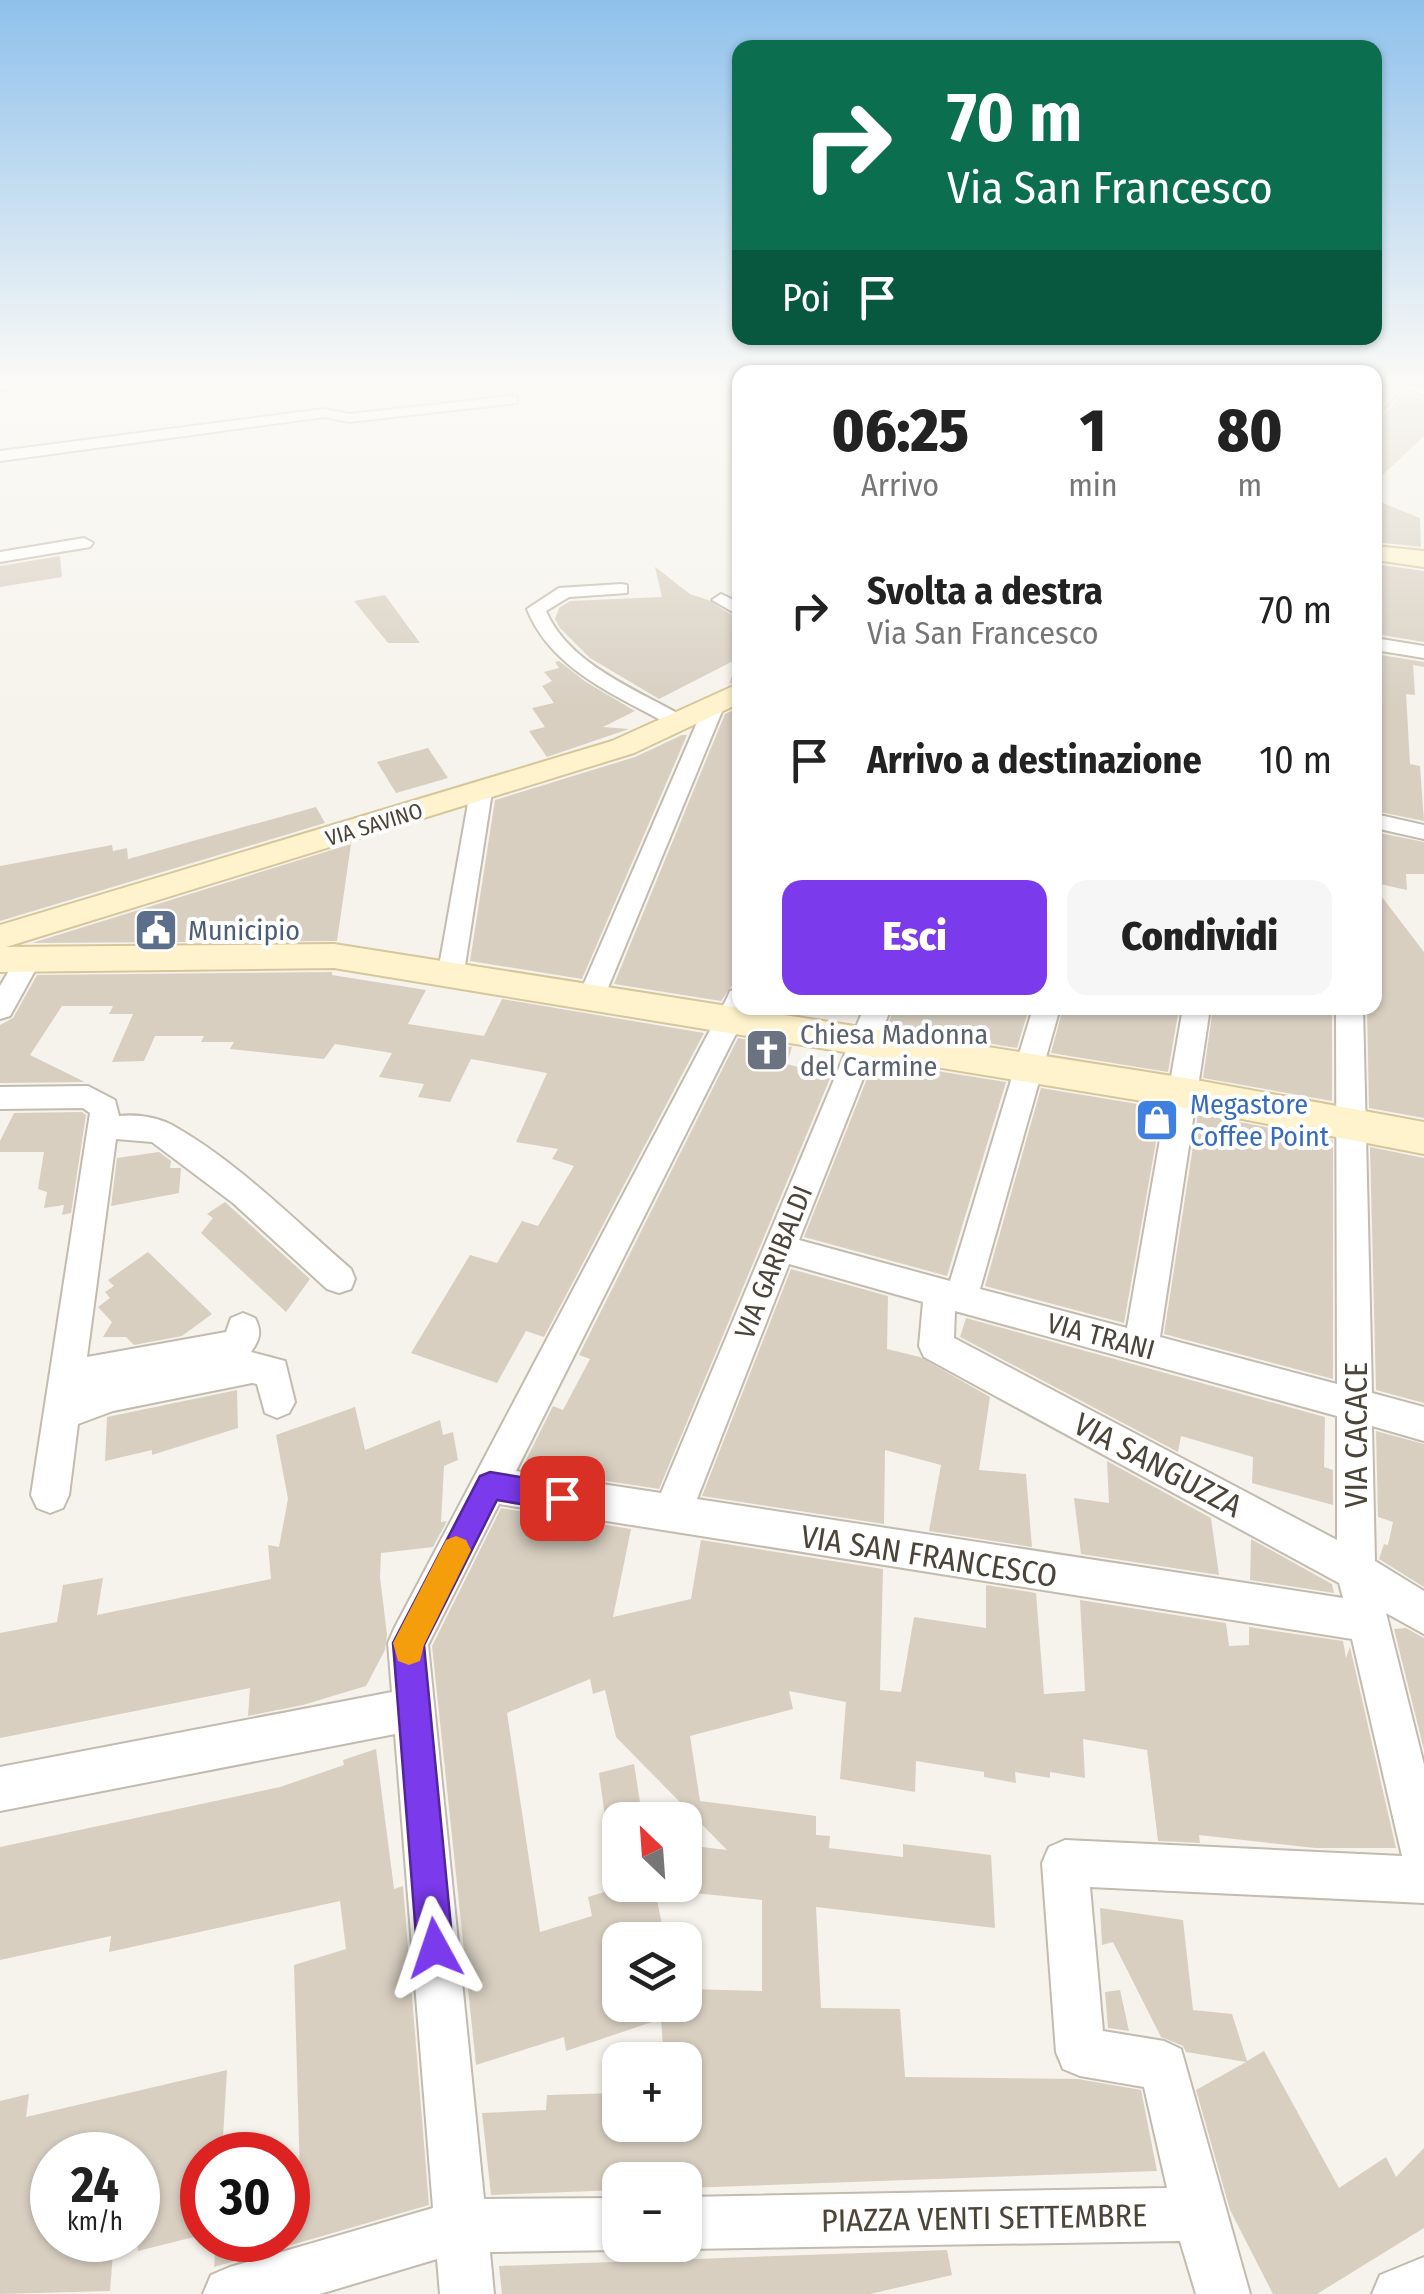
<!DOCTYPE html>
<html lang="it">
<head>
<meta charset="utf-8">
<style>
	body { margin:0; font-family:"Fira Sans Condensed",sans-serif; background:#f6f6f6; color:#222; height:100vh; display:flex; flex-direction:column; font-size:38px; white-space:nowrap }
	* { box-sizing:border-box; margin:0 }
	p { font-size:32px; color:#767676 }
	.icon { flex:none; width:55px; height:55px; fill:none; stroke:currentColor; stroke-width:2; stroke-linecap:round; stroke-linejoin:round }
	.map { position:relative; flex:1; overflow:hidden }
	.sheet { position:absolute; left:732px; top:365px; width:650px; height:650px; display:flex; flex-direction:column; background:#fff; border-radius:20px; box-shadow:0 2px 8px #0004 }
	.sheet>* { flex:none }
	.hud { position:absolute; left:732px; top:40px; width:650px; height:305px; border-radius:20px; box-shadow:0 2px 8px #0004; background:#0b6e4f; color:#fff; overflow:hidden }
	.needle { width:65px; rotate:335deg }
	.tools { position:absolute; left:602px; top:1802px; display:grid; gap:20px }
	.tools a { display:grid; place-items:center; width:100px; height:100px; border-radius:20px; background:#fff; box-shadow:0 2px 8px #0004; font-size:50px }
	.speed { position:absolute; left:30px; top:2132px; display:flex; gap:20px; font-size:50px; font-weight:700; text-align:center }
	.speed>* { display:grid; place-content:center; width:130px; height:130px; border-radius:50%; background:#fff; box-shadow:0 2px 8px #0004; line-height:1 }
	.speed small { font-size:25px; font-weight:400 }
	.speed .limit { border:15px solid #d22; background:#fff; color:#111 }
	.pin { position:absolute; display:grid; place-items:center; width:85px; height:85px; color:#fff; margin:-42px; border-radius:20px; box-shadow:0 5px 15px #0006 }
	.me { position:absolute; width:110px; margin:-55px; rotate:355deg; stroke-linejoin:round; filter:drop-shadow(0 0 8px #0008) }
	.turn { display:flex; align-items:center; gap:35px; height:210px; padding:0 50px; font-size:45px }
	.turn .icon { width:130px; height:130px; stroke-width:2.5 }
	.turn b { display:block; font-size:70px; line-height:85px }
	.then { display:flex; align-items:center; height:95px; padding:0 50px; background:#0003; gap:20px; font-size:38px }
	.eta { display:flex; justify-content:space-evenly; align-items:center; height:170px; text-align:center }
	.eta b { font-size:60px; font-weight:800; line-height:70px }
	.primary-button { display:flex; gap:20px; margin-top:auto; padding:20px 50px }
	.primary-button a { flex:1; height:115px; border-radius:20px; background:#7c3aed; color:#fff; font-size:40px; font-weight:800; line-height:115px; text-align:center }
	.primary-button a+a { background:#f6f6f6; color:#222 }
	ul { padding:0; list-style:none }
	li { display:flex; align-items:center; gap:30px; height:150px; padding:0 50px }
	li div { flex:1 }
	li b { display:block; font-size:38px }
	li em { font-style:normal }
	.map>svg:first-child { display:block }
</style>
</head>
<body>
<div class="map">
<svg width="1424" height="2294" viewBox="0 0 1424 2294">
	<rect width="100%" height="100%" fill="#f6f3ec"/>
	<g fill="#d8cfc1" fill-rule="evenodd">
		<polygon points="1405,392 1424,400 1424,436 1375,482 1375,425"/>
		<polygon points="1375,500 1420,518 1421,547 1375,542"/>
		<polygon points="60,556 62,577 0,587 0,566"/>
		<polygon points="1375,564 1424,571 1424,642 1375,634"/>
		<polygon points="655,567 690,594 708,600 740,620 740,679 729,684 739,658 659,699 590,658 560,628 555,619 559,608 570,601 662,597"/>
		<polygon points="385,595 420,643 388,643 354,601"/>
		<polygon points="1375,654 1424,662 1424,667 1413,665 1415,695 1406,694 1410,764 1420,766 1424,821 1375,811"/>
		<polygon points="559,661 586,682 635,711 603,727 629,729 547,757 529,731 545,727 532,708 554,703 542,686 552,681 544,672 559,668 555,662"/>
		<polygon points="740,707 740,974 721,1001 614,984 725,714"/>
		<polygon points="682,735 687,735 582,979 470,961 495,800 635,757"/>
		<polygon points="428,748 448,778 396,793 377,762"/>
		<polygon points="316,807 325,823 0,921 0,866 112,845 113,851 127,848 128,859"/>
		<polygon points="1375,832 1424,842 1424,874 1406,874 1407,890 1375,883"/>
		<polygon points="351,844 337,941 32,943"/>
		<polygon points="1375,888 1424,952 1424,1118 1369,1108 1367,1008 1375,1008"/>
		<polygon points="332,972 332,975 426,990 408,1024 484,1036 502,999 704,1033 544,1337 526,1331 497,1383 411,1353 470,1255 497,1263 522,1221 538,1226 574,1166 552,1159 558,1149 516,1142 547,1073 471,1059 450,1102 418,1097 424,1084 379,1077 392,1053 335,1044 324,1059 230,1049 234,1042 201,1042 204,1036 155,1036 144,1061 112,1062 133,1014 109,1014 113,1006 62,1006 30,1055 85,1082 0,1083 0,1025 13,1018 37,975"/>
		<polygon points="894,1008 1029,1008 1017,1048 887,1027"/>
		<polygon points="1063,1008 1179,1008 1168,1072 1051,1053"/>
		<polygon points="1213,1008 1332,1008 1332,1101 1203,1078"/>
		<polygon points="738,1038 792,1047 787,1064 831,1076 659,1489 522,1468 553,1406 563,1410 590,1359 579,1355"/>
		<polygon points="874,1061 1006,1082 947,1276 804,1237"/>
		<polygon points="1041,1088 1162,1108 1124,1323 985,1286"/>
		<polygon points="82,1112 86,1115 71,1213 62,1215 64,1205 44,1208 47,1192 38,1189 44,1152 0,1152 0,1141 14,1113"/>
		<polygon points="1198,1114 1333,1140 1333,1379 1164,1334"/>
		<polygon points="1370,1147 1424,1158 1424,1403 1376,1390"/>
		<polygon points="159,1152 171,1161 170,1168 181,1168 179,1193 111,1206 117,1158"/>
		<polygon points="225,1202 310,1279 286,1312 201,1233 213,1218 207,1214"/>
		<polygon points="148,1252 212,1314 182,1336 134,1345 126,1337 103,1337 112,1322 98,1307 110,1298 105,1292 114,1286 108,1280"/>
		<polygon points="791,1269 888,1296 887,1349 920,1357 990,1397 979,1470 1026,1474 1032,1547 929,1531 941,1465 885,1450 884,1524 702,1496"/>
		<polygon points="966,1318 1325,1417 1324,1467 1333,1470 1333,1505 1252,1483 1253,1457 1181,1436 1178,1452 960,1337"/>
		<polygon points="237,1390 238,1428 152,1455 152,1450 105,1461 107,1417"/>
		<polygon points="355,1407 365,1450 440,1420 443,1435 453,1432 458,1460 444,1466 441,1522 447,1521 433,1547 381,1553 380,1577 387,1635 385,1650 366,1686 303,1705 248,1716 250,1688 0,1738 0,1633 57,1622 63,1585 103,1578 97,1615 271,1579 268,1545 279,1547 288,1499 276,1435"/>
		<polygon points="1376,1431 1424,1444 1424,1587 1379,1559 1384,1544 1388,1545 1393,1522 1378,1517"/>
		<polygon points="1107,1461 1211,1518 1219,1575 1081,1554 1074,1498 1109,1503"/>
		<path d="M501,1508L631,1529L613,1617L691,1599L701,1540L883,1569L880,1690L901,1692L914,1617L986,1628V1585L1036,1593L1044,1694L1085,1691L1080,1600L1226,1623L1229,1646L1249,1645V1627L1343,1641L1346,1658L1350,1647L1396,1848H1315L1199,1835L1200,1843L1158,1841L1147,1750L1083,1739L1085,1778L1050,1772V1778L1015,1772L1016,1783L984,1777V1772L916,1761L915,1792L840,1779L846,1702L789,1691L793,1709L690,1736L700,1801L816,1816V1835L830,1836L829,1848L903,1857V1844L991,1855L995,1928L816,1907L821,2008L900,2009L905,2077L1078,2079L1141,2090L1157,2171L685,2188V2180H620V2190L491,2195L482,2113L546,2110L547,2095L620,2093V2125H685V2060H664L661,2019L566,2051L564,2037L476,2065L432,1646ZM590,1679L593,1694L605,1690L616,1737L727,1850L685,1845V1892L762,1900V1991L685,1989V2005H620V1940H665L654,1885H627L588,1897L592,1916L540,1932L507,1713Z"/>
		<polygon points="1251,1539 1332,1584 1334,1593 1250,1580"/>
		<polygon points="1406,1628 1424,1638 1424,1750 1394,1629"/>
		<polygon points="376,1749 394,1889 403,1886 429,2205 288,2246 288,2181 300,2178 294,1965 346,1949 340,1901 109,1952 111,1936 0,1960 0,1847 280,1787 344,1765 343,1760"/>
		<polygon points="634,1764 642,1815 606,1824 599,1773"/>
		<polygon points="1100,1908 1183,1920 1193,2010 1232,2014 1247,2061 1264,2051 1339,2188 1386,2157 1396,2177 1424,2148 1424,2228 1317,2294 1273,2294 1230,2210 1196,2090 1246,2062 1186,2052 1183,2046 1161,2037 1113,1942 1102,1945"/>
		<polygon points="1120,1990 1129,2031 1108,2028 1105,1992"/>
		<polygon points="227,2070 222,2155 202,2155 202,2235 138,2251 138,2155 52,2155 52,2240 114,2240 110,2291 0,2294 0,2101 29,2094 26,2117"/>
		<polygon points="216,2240 284,2240 285,2247 214,2267"/>
		<polygon points="947,2250 952,2275 870,2294 502,2294 499,2266"/>
	</g>
	<g fill="none" stroke-linecap="round" stroke-linejoin="round">
		<g stroke="#c2bbae" stroke-width="4">
			<g id="street">
				<polygon points="0,385 19,385 0,391"/>
				<polygon points="1403,385 1424,387 1424,396 1405,388"/>
				<polygon points="512,396 517,397 517,403 349,422 324,417 0,461 0,451 324,409 349,414"/>
				<polygon points="84,538 93,543 90,547 0,562 0,552"/>
				<path d="M621,584L627,585V593L569,597L546,611C569,665 638,690 686,718L690,722L686,726H672C618,696 551,670 527,609L559,588Z"/>
				<polygon points="721,594 740,603 740,616 712,600"/>
				<polygon points="1375,638 1424,646 1424,658 1375,650"/>
				<polygon points="715,698 725,704 605,995 601,1002 583,1002 579,995 705,704"/>
				<polygon points="481,785 492,792 464,972 460,978 442,978 438,972 470,792"/>
				<polygon points="1375,814 1424,825 1424,839 1375,828"/>
				<polygon points="29,949 38,952 42,958 10,1016 0,1019 0,986 20,952"/>
				<path d="M740,989V1008H749L516,1471L661,1493L864,1008H891L799,1240L950,1281L1033,1008H1060L980,1289L1127,1328L1183,1008H1210L1160,1337L1337,1384L1336,1008H1363L1372,1393L1424,1407V1441L1372,1426L1375,1561L1424,1591V1634L1386,1613L1424,1765V1903L1090,1887L1103,2031L1164,2041L1181,2049L1250,2294H1196L1180,2241L685,2249L675,2245H685V2197L1167,2188L1144,2087L1080,2076L1063,2069L1056,2052L1042,1863L1049,1847L1065,1840L1402,1856L1352,1639L499,1504L428,1645L484,2199L620,2198V2245H633L620,2250L490,2252L494,2294H440L437,2259L320,2294H203L211,2275L230,2267L433,2208L395,1734L0,1811V1767L392,1692L388,1643L394,1629L727,998L730,991ZM789,1264L923,1302L919,1346L924,1357L1339,1583L1343,1598L697,1499ZM955,1311L1337,1416V1540L954,1338Z"/>
				<path d="M88,1086L115,1100L119,1116C135,1114 158,1117 172,1125C238,1162 294,1220 351,1269L355,1279L351,1289L339,1293L327,1289L233,1203L152,1142L116,1139L87,1357L226,1332L231,1318L243,1313L255,1318C262,1332 260,1339 251,1352L285,1361L295,1402L289,1413L277,1418L265,1413L257,1384L252,1383L113,1411L78,1424L69,1495L63,1508L50,1513L37,1508L31,1495L90,1113L83,1108L0,1109V1087Z"/>
				<polygon points="1424,2257 1424,2294 1372,2294 1380,2275"/>
			</g>
		</g>
		<g stroke="#d6c79b" stroke-width="4">
			<g id="secondary">
				<polygon points="1384,385 1406,385 1382,410 1375,412 1375,395"/>
				<polygon points="1375,546 1424,551 1424,567 1375,560"/>
				<polygon points="740,683 740,703 634,753 6,947 334,944 1185,1078 1424,1122 1424,1154 1185,1108 334,968 0,972 0,925 612,741"/>
			</g>
		</g>
		<use href="#street" fill="#fff" fill-rule="evenodd"/>
		<use href="#secondary" fill="#fff3cd" fill-rule="evenodd"/>
	</g>
	<linearGradient id="sky" x2="0" y2="1"><stop stop-color="#8fc1ec"/><stop offset="0.54" stop-color="#fbfaf6"/><stop offset="1" stop-color="#fbfaf6" stop-opacity="0"/></linearGradient>
	<rect width="1424" height="707" fill="url(#sky)"/>
	<polygon fill="#7c3aed" stroke="#51269a" stroke-width="2.5" points="490,1472 562,1484 572,1488 576,1498 572,1507 562,1511 497,1500 424,1645 453,1948 448,1960 435,1965 422,1960 417,1948 393,1643 480,1476"/>
	<polygon fill="#f59e0b" points="456,1536 466,1540 471,1550 424,1645 420,1661 409,1665 398,1661 393,1643 446,1540"/>
	<defs>
		<g id="civic-square" transform="scale(2.25)"><rect x="-9" y="-9" width="18" height="18" rx="4" fill="#5c6f8a" stroke="#fff"/><path d="M-.6-6.5H3V-4.5H.6V-3L4-1V1h2V6H-6V1h2V-1L-.6-3ZM-1.2 2.5V6h2.4V2.5Z" fill="#fff"/></g>
		<g id="church-square" transform="scale(2.25)"><rect x="-9" y="-9" width="18" height="18" rx="4" fill="#6b7280" stroke="#fff"/><path d="M-1.2-6h2.4v3.5h3.3v2.4h-3.3V6h-2.4V-.1h-3.3v-2.4h3.3Z" fill="#fff"/></g>
		<g id="shop-square" transform="scale(2.25)"><rect x="-9" y="-9" width="18" height="18" rx="4" fill="#3f7fe0" stroke="#fff"/><path d="M-5-2.5h2.3a2.7 3.5 0 0 1 5.4 0H5L5.5 6h-11ZM-1.5-2.5h3a1.5 2.3 0 0 0-3 0Z" fill="#fff"/></g>
	</defs>
	<g fill-rule="evenodd">
		<use href="#civic-square" x="156" y="930"/>
		<use href="#church-square" x="767" y="1050"/>
		<use href="#shop-square" x="1157" y="1120"/>
	</g>
	<g text-anchor="middle" stroke-width="8" stroke-linejoin="round" paint-order="stroke">
		<g font-size="22" fill="#4b4439" stroke="#fff">
			<text transform="translate(374 824) rotate(-17)" y="8">VIA SAVINO</text>
		</g>
		<g font-size="28" fill="#4e5e75" stroke="#fff" text-anchor="start">
			<text x="188" y="940">Municipio</text>
		</g>
		<g font-size="28" fill="#5b616d" stroke="#fff" text-anchor="start">
			<text x="800" y="1044">Chiesa Madonna<tspan x="800" dy="32">del Carmine</tspan></text>
		</g>
		<g font-size="28" fill="#366cbe" stroke="#fff" text-anchor="start">
			<text x="1190" y="1114">Megastore<tspan x="1190" dy="32">Coffee Point</tspan></text>
		</g>
		<g font-size="28" fill="#4b4439" stroke="#fff">
			<text transform="translate(773 1262) rotate(-68)" y="10">VIA GARIBALDI</text>
			<text transform="translate(1101 1336) rotate(15)" y="10">VIA TRANI</text>
		</g>
		<g font-size="32" fill="#4b4439" stroke="#fff">
			<text transform="translate(1356 1435) rotate(-90)" y="11">VIA CACACE</text>
			<text transform="translate(1158 1465) rotate(28)" y="11">VIA SANGUZZA</text>
			<text transform="translate(929 1556) rotate(9)" y="11">VIA SAN FRANCESCO</text>
			<text transform="translate(984 2218) rotate(-1)" y="11">PIAZZA VENTI SETTEMBRE</text>
		</g>
	</g>
</svg>
<div class="tools">
<a><svg class="needle" viewBox="-14 -14 28 28"><path d="M0-13l5 13h-10z" fill="#e53935"/><path d="M0 13l5-13h-10z" fill="#767676"/></svg></a>
<a><svg class="icon" aria-label="layers" viewBox="0 0 24 24"><path d="M12 4l9 5-9 5-9-5zM3 14l9 5 9-5"/></svg></a>
<a>+</a>
<a>−</a>
</div>
<div class="speed"><div>24<small>km/h</small></div><div class="limit">30</div></div>
<div class="pin" style="left:562px;top:1498px;background:#d93025"><svg class="icon" aria-label="arrive" viewBox="0 0 24 24"><path d="M6 21V4h12l-3 4 3 4H6"/></svg></div>
<svg class="me" style="left:435px;top:1948px" viewBox="-20 -20 40 40"><path d="M0-17L14 15 0 8-14 15z" fill="#7c3aed" stroke="#fff" stroke-width="4"/></svg>
<div class="hud">
<div class="turn"><svg class="icon" aria-label="right" viewBox="0 0 24 24"><path d="M7 20v-9h11M14 6l5 5-5 5"/></svg><div><b>70 m</b>Via San Francesco</div></div>
<div class="then">Poi<svg class="icon" aria-label="arrive" viewBox="0 0 24 24"><path d="M6 21V4h12l-3 4 3 4H6"/></svg></div>
</div>
<section class="sheet">
<div class="eta">
<div><b>06:25</b><p>Arrivo</p></div>
<div><b>1</b><p>min</p></div>
<div><b>80</b><p>m</p></div>
</div>
<ul>
<li><svg class="icon" aria-label="right" viewBox="0 0 24 24"><path d="M7 20v-9h11M14 6l5 5-5 5"/></svg><div><b>Svolta a destra</b><p>Via San Francesco</p></div><em>70 m</em></li>
<li><svg class="icon" aria-label="arrive" viewBox="0 0 24 24"><path d="M6 21V4h12l-3 4 3 4H6"/></svg><div><b>Arrivo a destinazione</b></div><em>10 m</em></li>
</ul>
<div class="primary-button"><a>Esci</a><a>Condividi</a></div>
</section>
</div>
</body>
</html>
